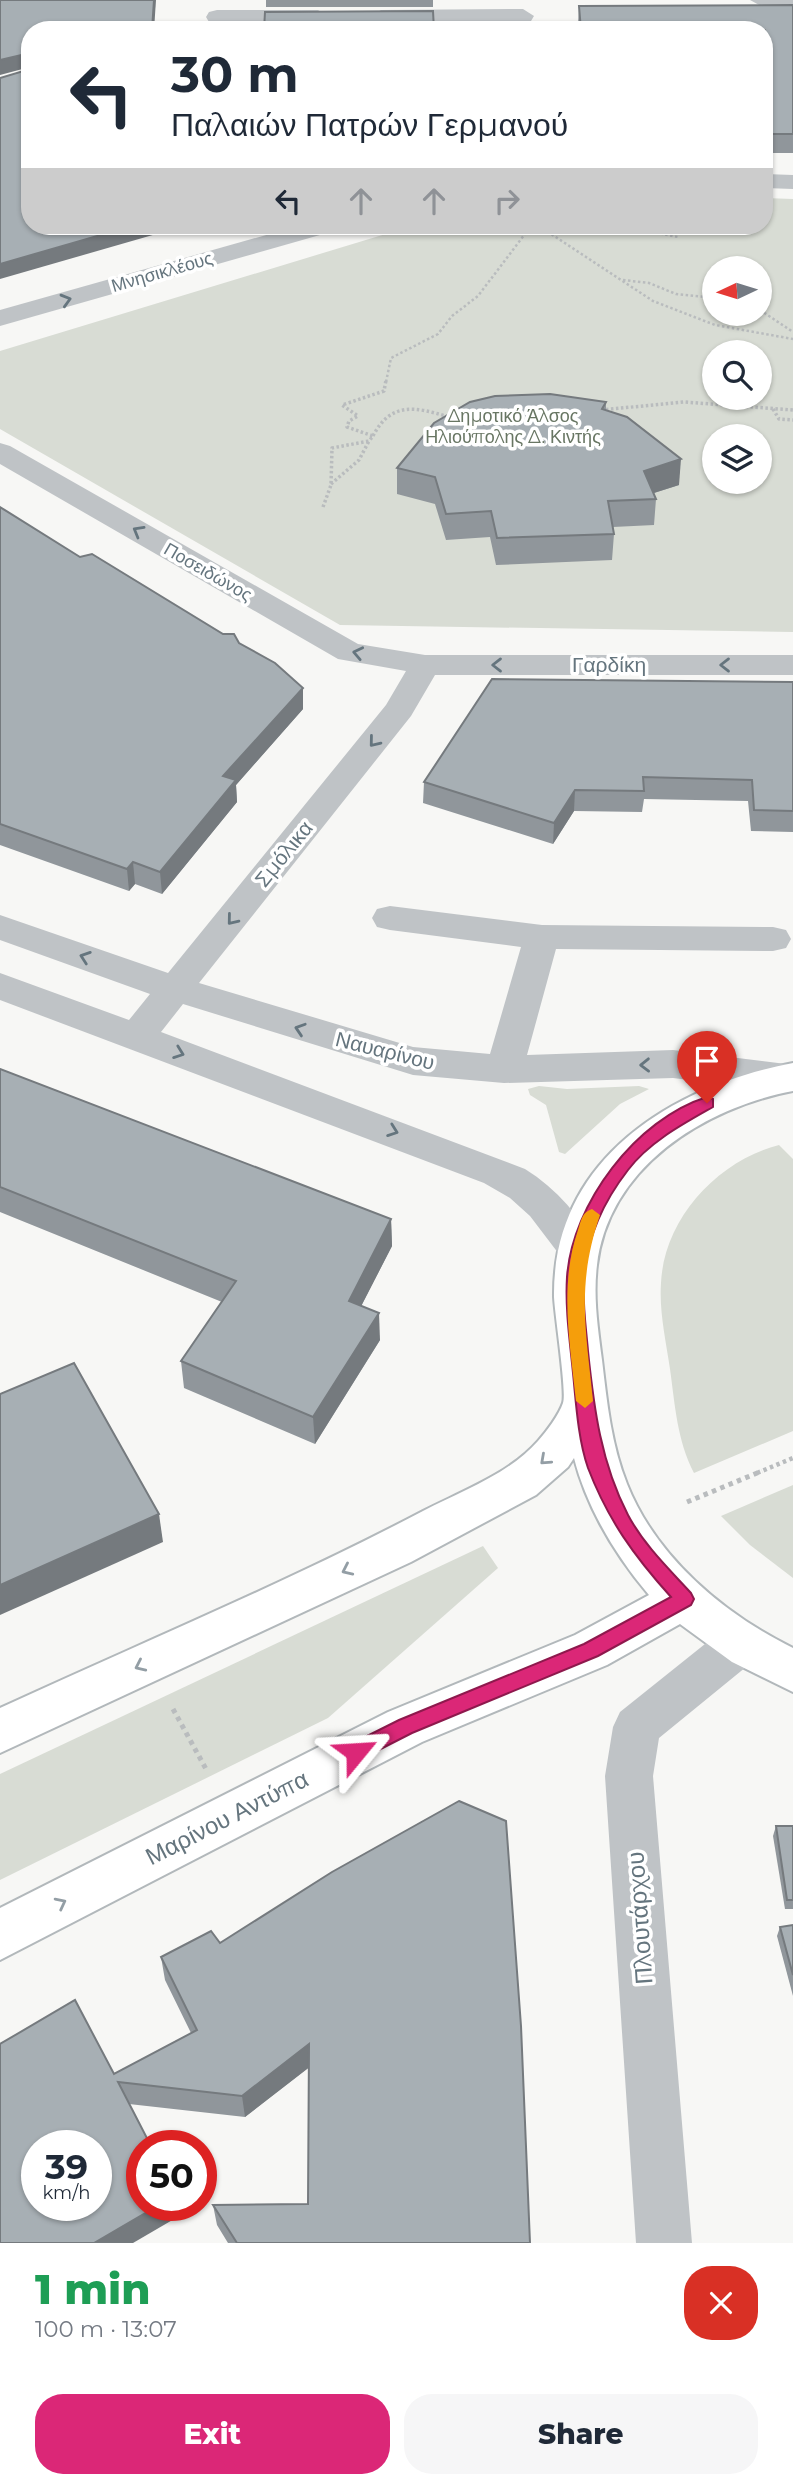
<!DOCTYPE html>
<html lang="en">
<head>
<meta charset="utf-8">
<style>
	body { margin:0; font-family:Montserrat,sans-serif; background:#f6f6f7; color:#1f2937; height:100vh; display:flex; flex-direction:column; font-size:26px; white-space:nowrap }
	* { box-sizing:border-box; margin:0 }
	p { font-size:23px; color:#747a83 }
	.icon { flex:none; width:38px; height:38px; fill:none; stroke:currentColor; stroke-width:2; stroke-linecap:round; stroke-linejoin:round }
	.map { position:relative; height:2243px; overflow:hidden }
	.drawer { display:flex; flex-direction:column; background:#fff; flex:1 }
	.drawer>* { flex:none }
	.hud { position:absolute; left:21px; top:21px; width:752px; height:214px; border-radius:28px; box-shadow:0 2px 5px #0004; background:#fff; color:#1f2937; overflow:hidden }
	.needle { width:46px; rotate:266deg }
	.fabs { position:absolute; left:702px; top:256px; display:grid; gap:14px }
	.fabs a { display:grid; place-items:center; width:70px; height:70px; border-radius:50%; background:#fff; box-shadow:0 2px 5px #0004; font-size:35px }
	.speed { position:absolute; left:21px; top:2130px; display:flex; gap:14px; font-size:35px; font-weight:700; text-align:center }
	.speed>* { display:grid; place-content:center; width:91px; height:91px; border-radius:50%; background:#fff; box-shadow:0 2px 5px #0004; line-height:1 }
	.speed small { font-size:18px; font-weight:400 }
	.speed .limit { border:10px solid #d22; background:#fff; color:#111 }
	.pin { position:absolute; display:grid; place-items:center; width:60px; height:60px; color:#fff; margin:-72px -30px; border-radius:50% 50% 50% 0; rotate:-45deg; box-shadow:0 0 7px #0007 }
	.pin .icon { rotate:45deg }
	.me { position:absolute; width:77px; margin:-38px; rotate:63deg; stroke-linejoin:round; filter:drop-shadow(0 0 5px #0008) }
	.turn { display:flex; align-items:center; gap:24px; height:147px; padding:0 35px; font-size:32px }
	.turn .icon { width:91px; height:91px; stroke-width:2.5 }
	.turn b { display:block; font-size:49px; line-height:60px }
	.lanes { display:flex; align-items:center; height:66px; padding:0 35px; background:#0003; justify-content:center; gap:35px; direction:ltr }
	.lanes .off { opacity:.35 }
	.round { display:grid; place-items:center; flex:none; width:74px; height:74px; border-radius:28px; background:#f6f6f7 }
	.headline { display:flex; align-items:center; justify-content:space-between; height:119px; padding:0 35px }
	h1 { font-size:42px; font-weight:800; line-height:52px; color:#1e9e55 }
	.button { display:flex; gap:14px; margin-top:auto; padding:14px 35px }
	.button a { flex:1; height:80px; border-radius:28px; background:#db2777; color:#fff; font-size:28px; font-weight:800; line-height:80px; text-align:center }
	.button a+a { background:#f6f6f7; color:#1f2937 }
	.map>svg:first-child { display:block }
</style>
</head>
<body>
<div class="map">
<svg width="793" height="2243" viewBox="0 0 793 2243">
	<rect width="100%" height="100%" fill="#f7f7f5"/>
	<g fill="#d8dcd4" fill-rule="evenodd">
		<path d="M765,198L793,199V632L340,625L0,429V351L412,226H765ZM714,268H760V313H714ZM714,352H760V397H714ZM714,436H760V481H714Z"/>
		<polygon points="539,1086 567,1089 639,1086 649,1089 620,1104 565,1154 559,1152 546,1105 530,1095 528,1089"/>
		<path d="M779,1145L793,1159V1431L694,1473C677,1440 675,1405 670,1369C666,1341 659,1312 661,1283C664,1219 717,1161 779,1145Z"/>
		<polygon points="793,1485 793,1578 750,1545 721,1516"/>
		<polygon points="483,1546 498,1568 328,1718 0,1880 0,1774"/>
	</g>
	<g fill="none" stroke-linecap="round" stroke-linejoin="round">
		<g stroke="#b2b8bb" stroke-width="4">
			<path id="major" d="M793,1063V1091C704,1108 609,1167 597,1265C593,1297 598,1329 602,1360C607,1402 611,1444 627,1484C656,1557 724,1614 793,1648V1692L732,1662L680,1624L607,1665L422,1742L0,1960V1908L388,1712L575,1635L649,1595C616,1556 587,1508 574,1458L568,1467L536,1495L411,1562L0,1753V1708C141,1643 286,1583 423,1511C462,1491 509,1474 538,1441C546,1432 559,1415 563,1403C567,1392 555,1317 554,1297C552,1159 673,1086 793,1063Z"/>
		</g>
		<g stroke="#b9bcbe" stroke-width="2.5" stroke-dasharray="2.5 2.5" stroke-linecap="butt">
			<polyline points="539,226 653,301 715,325 793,339"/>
			<polyline points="621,226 678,237"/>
			<polyline points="623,280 649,283 676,294 714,298"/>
			<polyline points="760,310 793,332"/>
			<polyline points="386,382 391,358 438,334 452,316 478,296 531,226"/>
		</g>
		<g stroke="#b9bcbe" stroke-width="3.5" stroke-dasharray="2.5 2.5" stroke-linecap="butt">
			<polyline points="773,409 779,419 793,420"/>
			<polyline points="601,410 684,402 793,410"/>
			<path d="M373,436C391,401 416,407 449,417"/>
			<polyline points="331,484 359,460 369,441"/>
			<polyline points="323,507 331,485 332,448 369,441 373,436 347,427 349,421 358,416 342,405 384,391 386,380"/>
		</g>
		<polyline stroke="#b9bcbe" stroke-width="4.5" stroke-dasharray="3.5 3.5" stroke-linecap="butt" points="757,1473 793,1458"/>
		<g stroke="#b9bcbe" stroke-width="5" stroke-dasharray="4.5 4.5" stroke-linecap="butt">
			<polyline points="687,1502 762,1471"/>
			<polyline points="173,1709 206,1769"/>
		</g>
		<g fill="#bfc3c6" fill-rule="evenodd">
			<polygon points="750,0 793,0 793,6 761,6"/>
			<polygon points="523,9 534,16 531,21 381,24 370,17 381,10"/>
			<polygon points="217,10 318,10 329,17 318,24 209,22 206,17 209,12"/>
			<polygon points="765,174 793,175 793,189 765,188"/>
			<polygon points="298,226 338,226 334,231 0,326 0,310"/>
			<path d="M0,443L10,446L358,644L425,655H793V675H435L411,716L199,983L413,1047L490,1054L521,947L390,930L377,927L372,918L377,909L390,906L542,925L773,927L786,930L791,939L786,948L773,951L556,949L527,1055L673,1050L786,1064L793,1066V1090L786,1092L673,1078L504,1083L413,1075L183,1004L161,1032L525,1169C557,1189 581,1217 599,1251L593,1262L579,1267L565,1262L530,1216L510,1198L484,1183L0,1000V973L129,1020L150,994L0,940V915L168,973L386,705L406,671L338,659L0,464Z"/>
			<polygon points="741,1622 757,1628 764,1643 757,1658 659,1738 653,1776 692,2243 636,2243 605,1776 613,1727 620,1712 725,1628"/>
		</g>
		<use href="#major" fill="#fff" fill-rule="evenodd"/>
	</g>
	<g fill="#90969b">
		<rect x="266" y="0" width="167" height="7"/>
		<polygon points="793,5 793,153 765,153 765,30 578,30 578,24 579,6"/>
		<polygon points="606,402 606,410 679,485 654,493 656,499 654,525 613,527 614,534 612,560 496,565 490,537 446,540 435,504 397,494 397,468"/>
		<polygon points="0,507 80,557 239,643 303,709 236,785 237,802 162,894 135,884 129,891 0,845"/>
		<polygon points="793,682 793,832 751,831 748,801 644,799 642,812 574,811 553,844 423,803 424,782"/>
		<polygon points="0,1069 391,1219 392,1246 361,1306 380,1340 315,1444 184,1388 181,1361 222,1302 0,1212"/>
		<polygon points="776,1826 793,1826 793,1909 785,1909 773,1836"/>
		<polygon points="793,1925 793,1996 777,1936 780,1927"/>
		<polygon points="220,1943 530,2243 228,2243 217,2225 213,2205 308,2204 309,2067 245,2117 129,2104 181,2215 114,2074 191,2033 165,1980 161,1957"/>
	</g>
	<g fill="#757a7e">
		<polygon points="154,0 156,0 154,30 152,30"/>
		<polygon points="30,53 30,67 0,75 0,60"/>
		<polygon points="132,226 184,226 0,279 0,264"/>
		<polygon points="681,459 679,485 641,497 644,471"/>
		<polygon points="303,688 303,709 236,785 237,802 162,894 160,872 223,776"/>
		<polygon points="575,790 574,811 553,844 554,823"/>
		<polygon points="133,862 135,884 129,891 127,869"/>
		<polygon points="391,1219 392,1246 350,1328 349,1301"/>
		<polygon points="379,1313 380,1340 315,1444 313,1417"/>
		<polygon points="159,1514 163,1542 0,1615 0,1585"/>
		<polygon points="309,2044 311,2066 245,2117 242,2096"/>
		<polygon points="159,2205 179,2205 181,2215 133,2243 94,2243"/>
	</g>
	<g fill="#a7afb4" stroke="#757a7e" stroke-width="2" fill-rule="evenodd">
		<polygon points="0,0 154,0 152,30 30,30 30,53 0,60"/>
		<polygon points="793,5 793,134 765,134 765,30 581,30 579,6"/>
		<polygon points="433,11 434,30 264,30 265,12"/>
		<polygon points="30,69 30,226 132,226 0,264 0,78"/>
		<polygon points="550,394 606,402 602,409 627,417 681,459 644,471 656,499 608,501 614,534 497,538 491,511 446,514 435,477 397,468 434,423 470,402 495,396"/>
		<polygon points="0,507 80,557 92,554 223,634 234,634 239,643 275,663 303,688 223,776 236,780 160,872 133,862 127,869 0,824"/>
		<polygon points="492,679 793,682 793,811 754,810 752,780 643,777 644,791 575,790 554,823 424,782"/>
		<polygon points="0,1069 391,1219 349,1301 379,1313 313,1417 181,1361 236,1281 0,1187"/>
		<polygon points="74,1363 159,1514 0,1585 0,1394"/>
		<path d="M459,1801L506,1821L521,2026L530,2243H237L213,2205L308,2204L309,2044L242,2096L118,2082L151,2146H142V2205H159L94,2243H0V2044L75,2000L114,2074L197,2030L161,1957L211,1931L220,1943L332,1872ZM37,2146H96V2205H37Z"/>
		<polygon points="776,1826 793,1826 793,1900 787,1900"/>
		<polygon points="793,1925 793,1975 780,1927"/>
	</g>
	<defs><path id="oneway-chevron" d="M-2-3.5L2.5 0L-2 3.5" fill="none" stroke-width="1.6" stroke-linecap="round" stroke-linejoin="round" transform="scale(1.75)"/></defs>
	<g stroke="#65757e">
		<use href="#oneway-chevron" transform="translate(66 300) rotate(-16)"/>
		<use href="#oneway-chevron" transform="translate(138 531) rotate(-150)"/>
		<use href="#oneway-chevron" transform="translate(358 653) rotate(-168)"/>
		<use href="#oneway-chevron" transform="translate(497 665) rotate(180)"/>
		<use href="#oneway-chevron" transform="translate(725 665) rotate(-180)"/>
		<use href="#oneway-chevron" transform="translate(374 742) rotate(129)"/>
		<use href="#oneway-chevron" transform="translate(232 920) rotate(129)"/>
		<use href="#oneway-chevron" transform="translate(85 957) rotate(-161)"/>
		<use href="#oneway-chevron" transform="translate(300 1029) rotate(-162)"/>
		<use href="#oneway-chevron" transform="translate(179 1053) rotate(20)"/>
		<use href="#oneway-chevron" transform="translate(645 1065) rotate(179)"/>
		<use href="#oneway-chevron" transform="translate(393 1131) rotate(20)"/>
	</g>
	<g stroke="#939ea5">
		<use href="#oneway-chevron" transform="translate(545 1460) rotate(138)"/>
		<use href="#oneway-chevron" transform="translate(347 1570) rotate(155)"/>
		<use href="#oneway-chevron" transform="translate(140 1666) rotate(155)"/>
		<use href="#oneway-chevron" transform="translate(61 1903) rotate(-27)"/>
	</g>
	<path fill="#db2777" stroke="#8e194d" stroke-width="2" d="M707,1097L713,1099V1107C683,1124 649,1142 628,1170C604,1201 587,1237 584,1277C582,1301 586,1327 588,1351C594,1409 601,1463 628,1515C644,1545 669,1569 691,1593L694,1599L691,1605L598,1656L412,1733L363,1758L356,1761L349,1758L346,1752L349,1745L399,1720L584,1644L671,1597C634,1556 608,1520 588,1468C578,1439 576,1403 573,1373C570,1342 565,1309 567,1277C572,1204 636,1119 707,1097Z"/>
	<path fill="#f59e0b" d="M592,1209L600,1215C576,1285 586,1330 593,1401L585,1408L576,1401C570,1344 559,1285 578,1230C581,1221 582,1212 592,1209Z"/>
	<g text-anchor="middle" stroke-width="7" stroke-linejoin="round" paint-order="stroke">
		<g font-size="18" fill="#65757e" stroke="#fff">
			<text transform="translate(162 272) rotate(-16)" y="6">Μνησικλέους</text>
			<text transform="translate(208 572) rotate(30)" y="6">Ποσειδώνος</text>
		</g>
		<g font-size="18" fill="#687663" stroke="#fff">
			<text x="513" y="422">Δημοτικό Άλσος<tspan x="513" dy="21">Ηλιούπολης Δ. Κιντής</tspan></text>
		</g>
		<g font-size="21" fill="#65757e" stroke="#fff">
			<text x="609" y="672">Γαρδίκη</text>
			<text transform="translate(284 854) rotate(-51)" y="7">Σμόλικα</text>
			<text transform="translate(385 1051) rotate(14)" y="7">Ναυαρίνου</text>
		</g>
		<g font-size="24" fill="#65757e" stroke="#fff">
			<text transform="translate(227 1818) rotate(-27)" y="8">Μαρίνου Αντύπα</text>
			<text transform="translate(640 1918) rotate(-94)" y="8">Πλουτάρχου</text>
		</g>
	</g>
</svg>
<div class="fabs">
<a><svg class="needle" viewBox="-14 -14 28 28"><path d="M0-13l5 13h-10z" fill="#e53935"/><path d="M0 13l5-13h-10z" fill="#747a83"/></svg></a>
<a><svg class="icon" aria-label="search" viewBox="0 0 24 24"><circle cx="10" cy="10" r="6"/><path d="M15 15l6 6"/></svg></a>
<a><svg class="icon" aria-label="layers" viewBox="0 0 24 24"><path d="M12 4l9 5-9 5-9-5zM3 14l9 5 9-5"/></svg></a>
</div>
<div class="speed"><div>39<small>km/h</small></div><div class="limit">50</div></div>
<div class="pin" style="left:707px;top:1103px;background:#d93025"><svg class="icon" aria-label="arrive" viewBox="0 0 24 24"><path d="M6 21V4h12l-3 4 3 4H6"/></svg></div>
<svg class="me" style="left:356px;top:1752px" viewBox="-20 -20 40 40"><path d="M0-17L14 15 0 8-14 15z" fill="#db2777" stroke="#fff" stroke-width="4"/></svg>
<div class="hud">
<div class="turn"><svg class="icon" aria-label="left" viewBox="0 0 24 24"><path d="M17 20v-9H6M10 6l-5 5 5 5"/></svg><div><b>30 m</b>Παλαιών Πατρών Γερμανού</div></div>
<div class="lanes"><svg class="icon" aria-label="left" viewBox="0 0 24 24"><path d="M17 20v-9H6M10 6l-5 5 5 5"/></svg><svg class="icon off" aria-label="ahead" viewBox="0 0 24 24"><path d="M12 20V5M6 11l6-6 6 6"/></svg><svg class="icon off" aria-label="ahead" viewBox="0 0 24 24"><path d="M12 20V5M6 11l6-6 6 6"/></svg><svg class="icon off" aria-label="right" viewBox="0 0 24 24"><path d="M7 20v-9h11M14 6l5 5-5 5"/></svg></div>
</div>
</div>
<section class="drawer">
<div class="headline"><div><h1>1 min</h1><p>100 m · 13:07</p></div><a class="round" style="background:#d93025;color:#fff"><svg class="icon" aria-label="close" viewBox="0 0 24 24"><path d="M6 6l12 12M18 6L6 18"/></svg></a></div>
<div class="button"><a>Exit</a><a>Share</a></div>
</section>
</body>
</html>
